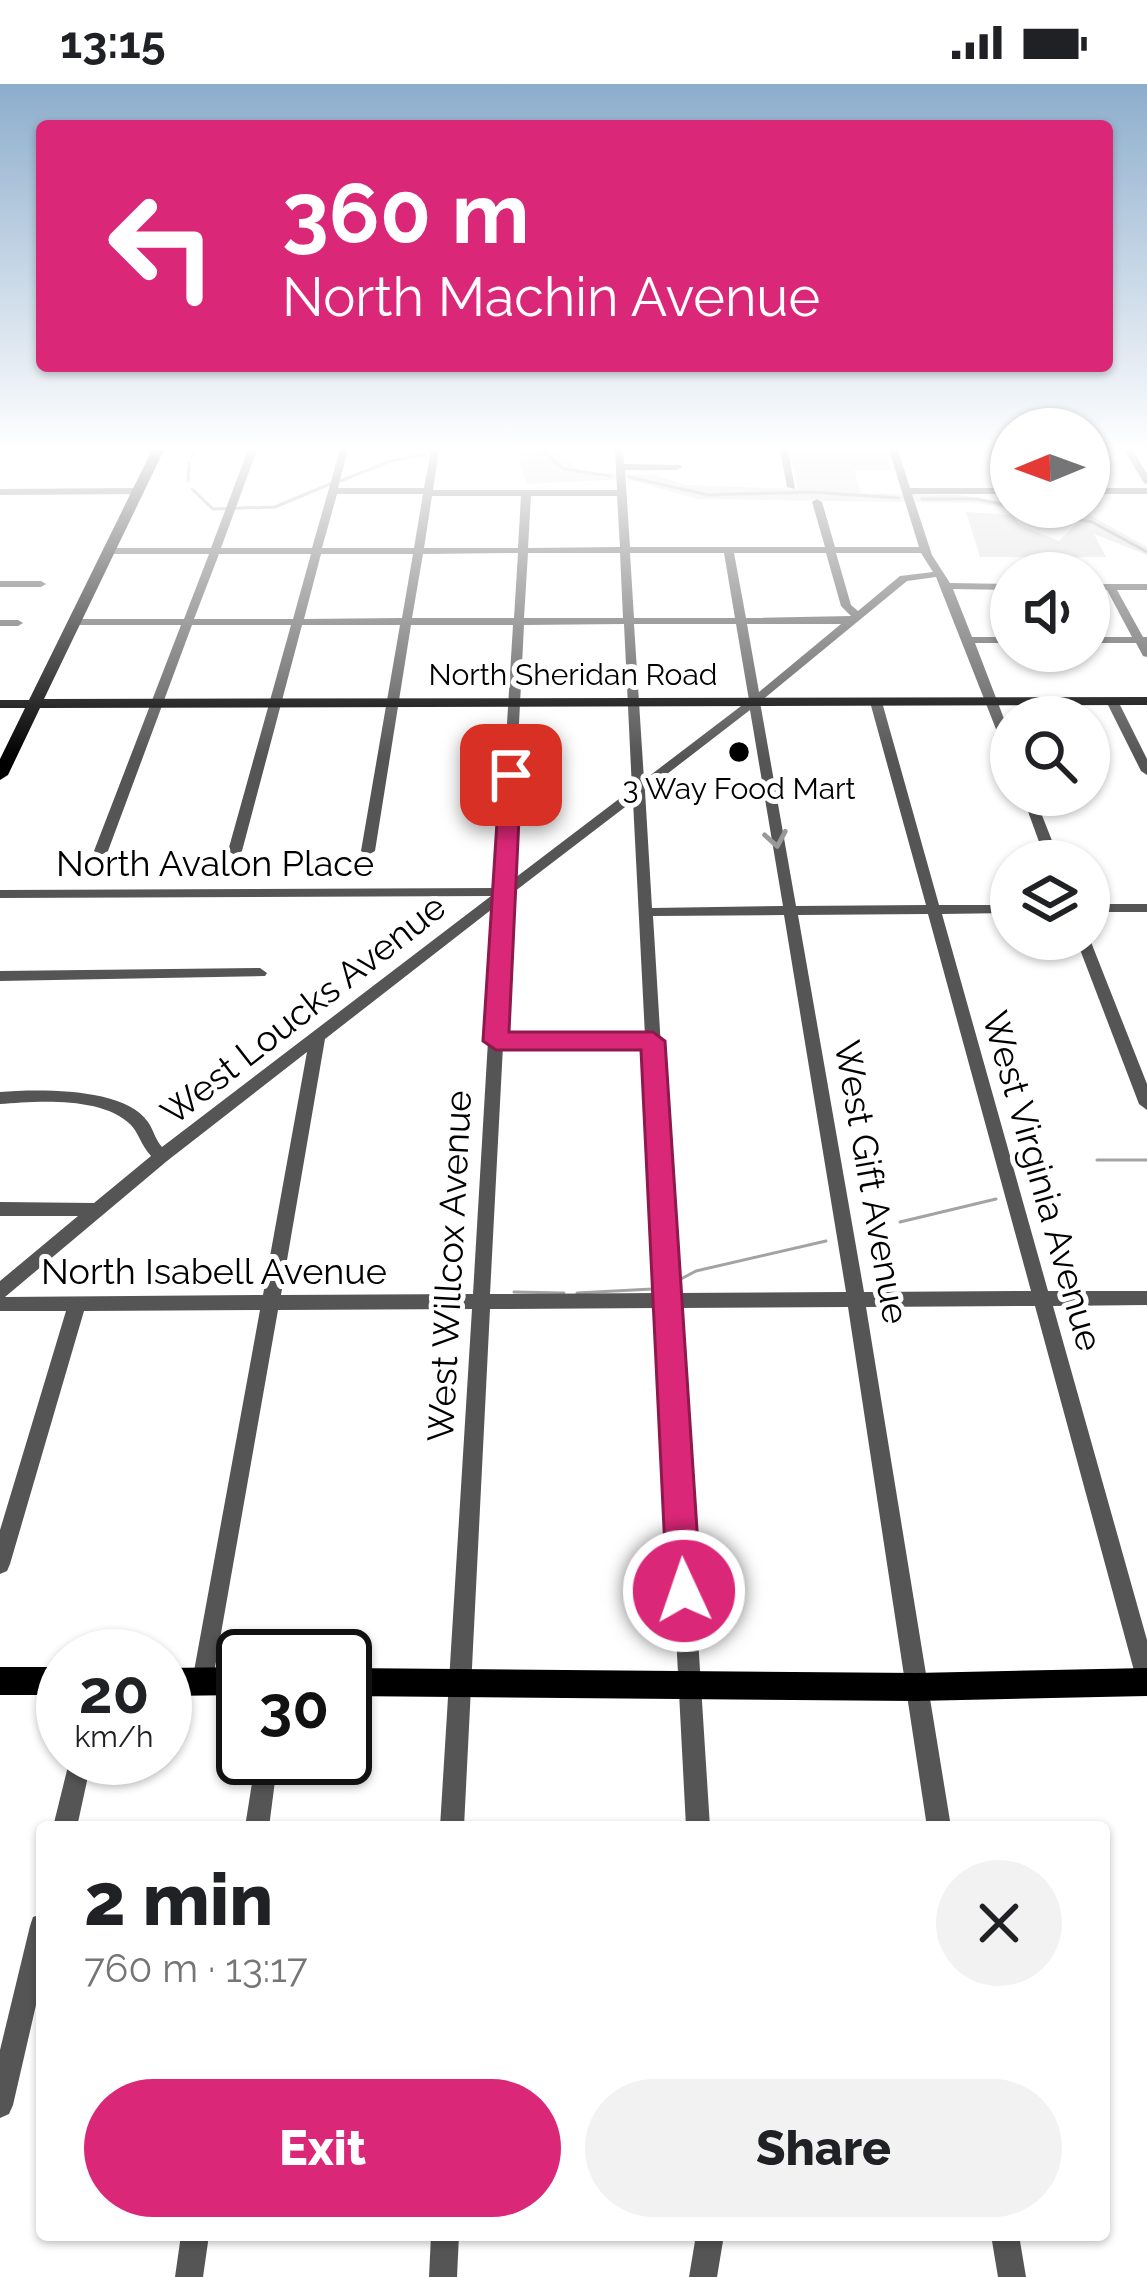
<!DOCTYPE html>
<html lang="en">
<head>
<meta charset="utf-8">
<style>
	body { margin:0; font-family:Raleway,sans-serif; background:#f2f2f2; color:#202124; height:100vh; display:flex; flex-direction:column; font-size:45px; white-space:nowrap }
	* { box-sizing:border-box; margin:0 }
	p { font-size:39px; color:#757577 }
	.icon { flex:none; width:66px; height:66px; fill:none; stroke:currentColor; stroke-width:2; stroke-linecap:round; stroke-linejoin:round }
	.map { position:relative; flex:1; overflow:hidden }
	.details { position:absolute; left:36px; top:1737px; width:1074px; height:420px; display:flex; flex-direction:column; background:#fff; border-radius:12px; box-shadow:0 3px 9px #0004 }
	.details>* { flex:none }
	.guide { position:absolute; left:36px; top:36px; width:1077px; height:252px; border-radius:12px; box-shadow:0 3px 9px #0004; background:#db2777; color:#fff; overflow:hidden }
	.needle { width:78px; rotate:269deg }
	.controls { position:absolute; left:990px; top:324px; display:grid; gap:24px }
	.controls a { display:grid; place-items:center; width:120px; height:120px; border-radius:50%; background:#fff; box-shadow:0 3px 9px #0004; font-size:60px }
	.speed { position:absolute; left:36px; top:1545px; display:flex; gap:24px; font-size:60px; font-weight:700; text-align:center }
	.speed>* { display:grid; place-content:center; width:156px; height:156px; border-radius:50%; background:#fff; box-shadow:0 3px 9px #0004; line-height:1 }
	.speed small { font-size:30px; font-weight:400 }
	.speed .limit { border:6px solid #111; border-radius:18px; background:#fff; color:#111 }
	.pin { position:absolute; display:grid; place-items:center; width:102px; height:102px; color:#fff; margin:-51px; border-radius:24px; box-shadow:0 6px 18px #0006 }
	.me { position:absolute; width:132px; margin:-66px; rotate:357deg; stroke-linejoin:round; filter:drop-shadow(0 0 9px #0008) }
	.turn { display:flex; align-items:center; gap:42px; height:252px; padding:0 48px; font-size:54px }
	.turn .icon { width:156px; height:156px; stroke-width:2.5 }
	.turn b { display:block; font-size:84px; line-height:102px }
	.round { display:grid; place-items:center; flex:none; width:126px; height:126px; border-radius:63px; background:#f2f2f2 }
	.headline { display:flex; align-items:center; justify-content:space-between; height:204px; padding:0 48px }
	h1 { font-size:72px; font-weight:800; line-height:90px }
	.primary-button { display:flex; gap:24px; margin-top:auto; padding:24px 48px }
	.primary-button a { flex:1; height:138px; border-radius:72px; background:#db2777; color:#fff; font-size:48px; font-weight:800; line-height:138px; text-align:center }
	.primary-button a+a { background:#f2f2f2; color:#202124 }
	.status { display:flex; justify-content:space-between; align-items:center; height:84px; padding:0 60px; background:#fff; direction:ltr }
	.status svg { height:33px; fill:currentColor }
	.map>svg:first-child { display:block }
</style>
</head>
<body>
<div class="status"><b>13:15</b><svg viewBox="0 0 49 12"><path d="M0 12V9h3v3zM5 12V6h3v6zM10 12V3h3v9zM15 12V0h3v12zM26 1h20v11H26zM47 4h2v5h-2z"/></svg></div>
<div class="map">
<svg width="1147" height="2193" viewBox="0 0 1147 2193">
	<rect width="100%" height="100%" fill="#fff"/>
	<polygon fill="#dcdcdc" points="518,366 555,366 583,389 655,391 686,401 798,405 789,366 886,366 891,386 854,386 861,409 960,411 1011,419 1011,423 1086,429 1147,463 1147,471 1094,450 1106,473 980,473 966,428 1012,431 1020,441 1059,457 1078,438 977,419 697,415 627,395 526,400"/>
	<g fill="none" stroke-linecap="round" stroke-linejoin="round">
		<g stroke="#a3a3a3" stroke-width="3">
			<polyline points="540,366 564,385 610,392"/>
			<polyline points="191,374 195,366"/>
			<polyline points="629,393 708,411 809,408 899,414"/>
			<polyline points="188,397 189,378"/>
			<polyline points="340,397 391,377 425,370"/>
			<polyline points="192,405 213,425 275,423 330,400"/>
			<polyline points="922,415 976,415 1011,422"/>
			<polyline points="1017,423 1092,438 1147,468"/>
			<polyline points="1097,1076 1147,1076"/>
			<polyline points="900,1138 996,1115"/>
			<polyline points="679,1196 696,1187 826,1157"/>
			<polyline points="514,1208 564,1209"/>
			<polyline points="577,1209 652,1205"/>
		</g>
		<g fill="#555" fill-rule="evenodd">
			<path d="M248,366H257L221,464H312L340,366H348L338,404H424L431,366H439L433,406H617L615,366H623L624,380L680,381L682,383L677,386H625L630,463H825L812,418L817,415L822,418L835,463H919L889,366H898L910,404H1011V410H912L932,471L950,499L1011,500V506L953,505L972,553H1011V559H975L1011,653V672L1005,668L936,493L907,497L760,618L796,822L926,821L870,618L876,615L882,618L939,821H1011V829L942,830L1048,1207H1147V1221L1053,1222L1147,1556V1605L1139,1602L1136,1594L1035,1222L866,1223L951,1743H927L848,1223L677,1224L710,1743H686L659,1224L490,1225L464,1743H440L472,1225L278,1226L211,1606L203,1609L195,1606L192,1598L260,1226L84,1227L10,1480L7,1487L0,1490V1446L66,1227H0V1197L78,1132H0V1118L94,1119L151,1072C141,1061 138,1048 131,1041C103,1012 36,1017 0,1020V1008C37,1005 125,1003 148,1038C154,1047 155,1055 162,1063L491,812L0,814V806L497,804L513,541H411L375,767L368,771L361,767L400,541H302L242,767L235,771L228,767L291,541H192L108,767L101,771L94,767L181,541H76L71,538L76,535H184L209,470H109L104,467L109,464H211ZM337,410H423L414,464H322ZM432,412H521L518,464H424ZM531,412H617L620,463L528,464ZM518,469L514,534H412L423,470ZM528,469H620L623,534H524ZM630,469H724L735,534H634ZM734,469H826L841,522L851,532L746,534ZM836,469H921L933,488L900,492L858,527L851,521ZM219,470H311L293,535H194ZM321,470H413L402,534L304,535ZM624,540L632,705L511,797L524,541ZM634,540H736L749,616L644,696ZM747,540H841L759,608ZM750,626L783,822L652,824L645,707ZM633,717L645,952H503L510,811ZM496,822L473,1210L281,1211L325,955ZM928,830L1031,1207L864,1208L798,831ZM784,831L846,1208L676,1209L653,832ZM503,962H646L659,1209L490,1210ZM307,968L263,1211L5,1213L167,1077Z"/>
			<polygon points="780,366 788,366 795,405 787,403"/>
			<polygon points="1124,366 1133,366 1147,390 1147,400 1144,399"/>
			<rect x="1089" y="404" width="58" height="6"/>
			<polygon points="0,405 139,404 144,407 139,410 0,411"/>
			<polygon points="0,497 41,497 46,500 41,503 0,503"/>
			<polygon points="1089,500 1147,500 1147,506 1117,506 1143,553 1147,553 1147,573 1143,572 1136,559 1089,559 1089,553 1132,553 1107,506 1089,506"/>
			<polygon points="0,536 18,536 23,539 18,542 0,542"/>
			<polygon points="1112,614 1118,617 1147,675 1147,691 1141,687 1106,617"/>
			<polygon points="1022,711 1034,711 1060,777 1046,777"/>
			<rect x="1089" y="820" width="58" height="8"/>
			<polygon points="1089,853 1147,1000 1147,1026 1139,1020 1076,855"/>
			<polygon points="260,884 267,889 265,892 0,897 0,887"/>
			<polygon points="70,1674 92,1674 77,1743 53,1743"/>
			<polygon points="256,1674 278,1674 269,1743 245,1743"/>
			<polygon points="42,1830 42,1895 13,2021 9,2030 0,2034 0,1966 30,1842 33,1833"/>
			<polygon points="181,2151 209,2151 203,2193 175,2193"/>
			<polygon points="431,2151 459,2151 457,2193 429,2193"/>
			<polygon points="696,2151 724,2151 717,2193 689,2193"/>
			<polygon points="991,2151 1019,2151 1026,2193 998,2193"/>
		</g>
		<g fill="#000" fill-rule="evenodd">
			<polygon points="152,366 164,366 44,615 1147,613 1147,621 40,624 8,691 0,696 0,675 25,624 0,624 0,616 29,616"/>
			<rect x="0" y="1583" width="63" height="28"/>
			<polygon points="243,1583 243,1611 165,1612 165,1584"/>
			<polygon points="345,1584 916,1589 1147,1584 1147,1612 916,1617 345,1612"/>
		</g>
	</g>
	<defs><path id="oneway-chevron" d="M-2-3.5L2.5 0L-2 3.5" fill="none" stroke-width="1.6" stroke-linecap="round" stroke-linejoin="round" transform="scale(3)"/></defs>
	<use stroke="#999" href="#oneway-chevron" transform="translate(776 755) rotate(80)"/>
	<linearGradient id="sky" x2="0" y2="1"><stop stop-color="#8cadcc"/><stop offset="0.54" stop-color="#fff"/><stop offset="1" stop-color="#fff" stop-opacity="0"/></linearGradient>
	<rect width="1147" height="673" fill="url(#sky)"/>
	<polygon fill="#db2777" stroke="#8e194d" stroke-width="3" points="511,685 521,691 509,948 653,948 665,957 701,1507 696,1519 684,1524 672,1519 667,1507 641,966 496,966 483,957 500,691"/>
	<circle fill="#000" stroke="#fff" stroke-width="4.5" cx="739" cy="668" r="12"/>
	<g text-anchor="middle" stroke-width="10" stroke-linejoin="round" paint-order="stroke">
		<g font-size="30" fill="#000" stroke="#fff">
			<text x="573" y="601">North Sheridan Road</text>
		</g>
		<g font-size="30" fill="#000" stroke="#fff">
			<text x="739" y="715">3 Way Food Mart</text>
		</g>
		<g font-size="36" fill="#000" stroke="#fff">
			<text x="215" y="792">North Avalon Place</text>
			<text transform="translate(303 925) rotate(-38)" y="13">West Loucks Avenue</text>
			<text transform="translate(1043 1097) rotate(74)" y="13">West Virginia Avenue</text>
			<text transform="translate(872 1098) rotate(80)" y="13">West Gift Avenue</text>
			<text transform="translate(449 1182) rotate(-87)" y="13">West Willcox Avenue</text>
			<text x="214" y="1200">North Isabell Avenue</text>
		</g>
	</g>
</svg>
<div class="controls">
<a><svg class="needle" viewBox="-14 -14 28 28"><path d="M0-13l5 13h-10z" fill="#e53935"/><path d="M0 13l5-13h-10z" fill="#757577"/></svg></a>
<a><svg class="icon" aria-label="sound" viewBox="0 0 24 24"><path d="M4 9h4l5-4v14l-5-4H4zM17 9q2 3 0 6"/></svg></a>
<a><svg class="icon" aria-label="search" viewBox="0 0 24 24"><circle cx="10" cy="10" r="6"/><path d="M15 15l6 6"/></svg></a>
<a><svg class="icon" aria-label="layers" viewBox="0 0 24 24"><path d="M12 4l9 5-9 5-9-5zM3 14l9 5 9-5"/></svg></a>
</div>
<div class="speed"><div>20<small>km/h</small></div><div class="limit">30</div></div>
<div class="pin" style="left:511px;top:691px;background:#d93025"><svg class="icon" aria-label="arrive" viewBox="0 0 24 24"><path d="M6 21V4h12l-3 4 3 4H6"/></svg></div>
<svg class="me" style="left:684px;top:1507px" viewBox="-20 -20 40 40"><circle r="17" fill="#db2777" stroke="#fff" stroke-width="3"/><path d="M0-11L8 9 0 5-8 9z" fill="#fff"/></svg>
<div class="guide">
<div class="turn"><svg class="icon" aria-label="left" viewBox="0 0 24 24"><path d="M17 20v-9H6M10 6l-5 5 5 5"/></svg><div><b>360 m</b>North Machin Avenue</div></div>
</div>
<section class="details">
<div class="headline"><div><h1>2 min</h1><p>760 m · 13:17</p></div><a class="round"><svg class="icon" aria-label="close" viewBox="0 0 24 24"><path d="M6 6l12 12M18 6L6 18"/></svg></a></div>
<div class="primary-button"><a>Exit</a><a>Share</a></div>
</section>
</div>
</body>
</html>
